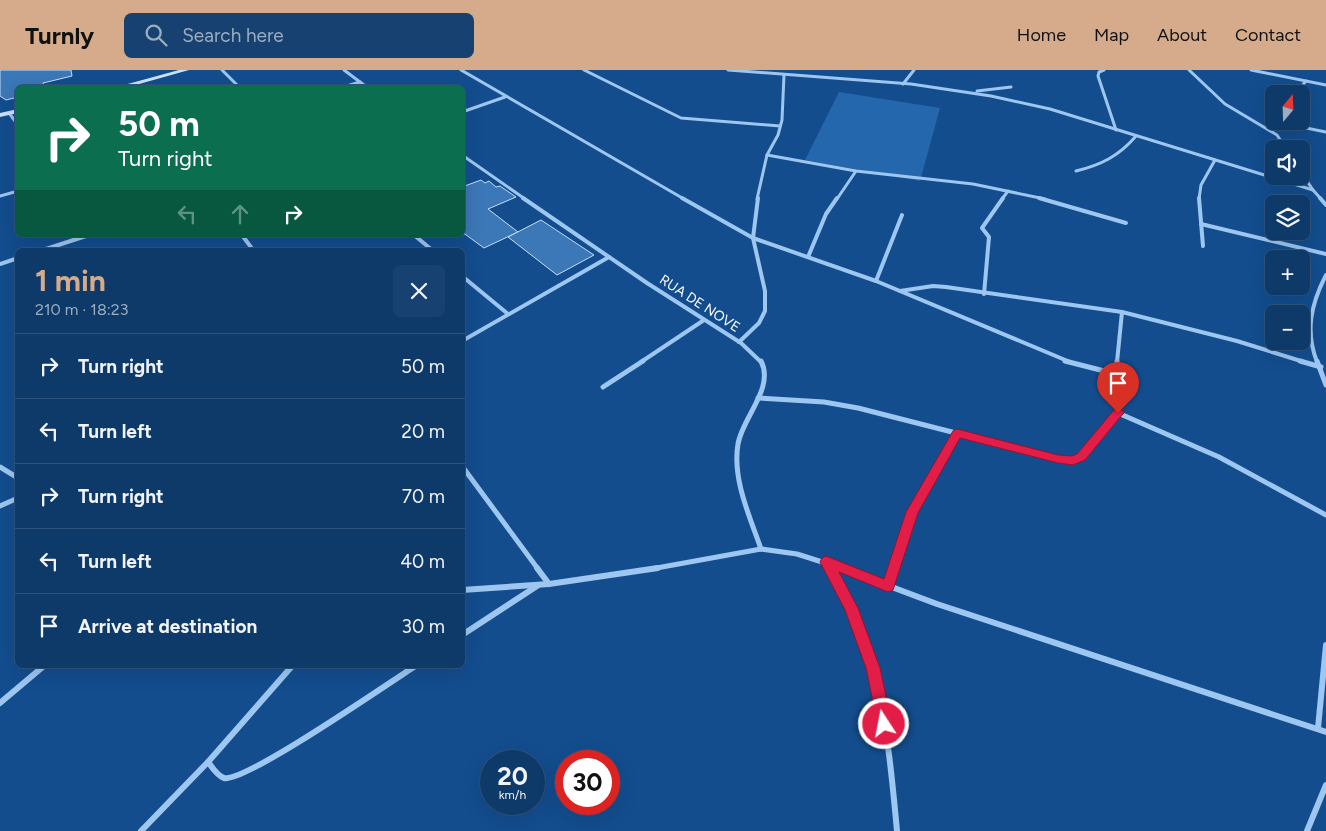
<!DOCTYPE html>
<html lang="en">
<head>
<meta charset="utf-8">
<style>
	body { margin:0; font-family:Figtree,sans-serif; background:#174170; color:#f1f3f6; height:100vh; display:flex; flex-direction:column; font-size:19px; white-space:nowrap }
	* { box-sizing:border-box; margin:0 }
	p { font-size:16px; color:#9badc1 }
	.icon { flex:none; width:28px; height:28px; fill:none; stroke:currentColor; stroke-width:2; stroke-linecap:round; stroke-linejoin:round }
	.map { position:relative; flex:1; overflow:hidden }
	.side { position:absolute; left:15px; top:178px; width:450px; height:420px; display:flex; flex-direction:column; background:#0e3a6a; border-radius:8px; box-shadow:0 5px 20px #0002,0 0 0 1px #2e547e }
	.side>* { flex:none }
	.hud { position:absolute; left:15px; top:15px; width:450px; height:152px; border-radius:8px; box-shadow:0 5px 20px #0002,0 0 0 1px #2e547e; background:#0b6e4f; color:#fff; overflow:hidden }
	.needle { width:32px; rotate:19deg }
	.controls { position:absolute; left:1265px; top:15px; display:grid; gap:10px }
	.controls a { display:grid; place-items:center; width:45px; height:45px; border-radius:8px; background:#0e3a6a; box-shadow:0 5px 20px #0002,0 0 0 1px #2e547e; font-size:25px }
	.speed { position:absolute; left:480px; top:680px; display:flex; gap:10px; font-size:25px; font-weight:700; text-align:center }
	.speed>* { display:grid; place-content:center; width:65px; height:65px; border-radius:50%; background:#0e3a6a; box-shadow:0 5px 20px #0002,0 0 0 1px #2e547e; line-height:1 }
	.speed small { font-size:12px; font-weight:400 }
	.speed .limit { border:8px solid #d22; background:#fff; color:#111 }
	.pin { position:absolute; display:grid; place-items:center; width:42px; height:42px; color:#fff; margin:-51px -21px; border-radius:50% 50% 50% 0; rotate:-45deg; box-shadow:0 0 5px #0007 }
	.pin .icon { rotate:45deg }
	.me { position:absolute; width:55px; margin:-28px; rotate:349deg; stroke-linejoin:round; filter:drop-shadow(0 0 4px #0008) }
	.turn { display:flex; align-items:center; gap:18px; height:105px; padding:0 20px; font-size:22px }
	.turn .icon { width:65px; height:65px; stroke-width:2.5 }
	.turn b { display:block; font-size:35px; line-height:42px }
	.lanes { display:flex; align-items:center; height:48px; padding:0 20px; background:#0003; justify-content:center; gap:25px; direction:ltr }
	.lanes .off { opacity:.35 }
	.round { display:grid; place-items:center; flex:none; width:52px; height:52px; border-radius:8px; background:#174170 }
	.overview { display:flex; align-items:center; justify-content:space-between; height:85px; padding:0 20px }
	h1 { font-size:30px; font-weight:700; line-height:38px; color:#d6ab8b }
	ul { padding:0; list-style:none }
	li { display:flex; align-items:center; gap:15px; height:65px; padding:0 20px; border-top:1px solid #2e547e }
	li div { flex:1 }
	li b { display:block; font-size:19px }
	li em { font-style:normal }
	header { display:flex; align-items:center; gap:30px; box-sizing:border-box; height:70px; padding:0 25px; background:#d6ab8b; color:#111 }
	header strong { font-size:24px }
	nav { display:flex; gap:28px; margin-inline-start:auto; font-size:18px }
	.search { width:350px; height:45px; background:#174170; display:flex; align-items:center; gap:12px; box-sizing:border-box; padding:0 18px; border-radius:8px; color:#9badc1; font-size:19px }
	.map>svg:first-child { display:block }
</style>
</head>
<body>
<header>
<strong>Turnly</strong>
<div class="search"><svg class="icon" aria-label="search" viewBox="0 0 24 24"><circle cx="10" cy="10" r="6"/><path d="M15 15l6 6"/></svg>Search here</div>
<nav><a>Home</a><a>Map</a><a>About</a><a>Contact</a></nav>
</header>
<div class="map">
<svg width="1326" height="761" viewBox="0 0 1326 761">
	<rect width="100%" height="100%" fill="#134d8e"/>
	<polygon fill="#2567ad" points="839,22 940,38 920,111 805,90"/>
	<g fill="#3c77b7" stroke="#c4dffc">
		<polygon points="0,0 71,0 72,6 43,13 45,18 18,18 18,27 6,30 0,26"/>
		<polygon points="481,110 485,113 489,111 496,117 500,116 516,127 488,139 518,162 484,178 462,162 462,117"/>
		<polygon points="541,150 594,185 557,205 508,167"/>
	</g>
	<g fill="none" stroke-linecap="round" stroke-linejoin="round">
		<g stroke="#9dc6f1" stroke-width="3">
			<polyline points="222,0 240,18"/>
			<polyline points="344,0 368,18"/>
			<polyline points="461,0 684,129"/>
			<polyline points="584,0 681,48 780,56"/>
			<polyline points="728,0 911,14 991,26 1050,39 1313,120 1321,129"/>
			<polyline points="1104,0 1099,2 1098,6 1116,60"/>
			<polyline points="1189,0 1225,34 1277,65 1286,79"/>
			<polyline points="1251,0 1326,15"/>
			<polyline points="903,14 914,0"/>
			<polyline points="340,18 360,12"/>
			<polyline points="977,21 1011,17"/>
			<polyline points="1295,24 1306,11"/>
			<polyline points="462,42 505,27"/>
			<polyline points="9,43 18,55"/>
			<polyline points="1277,52 1326,62"/>
			<polyline points="462,85 525,129"/>
			<polyline points="767,85 856,101 973,114 1045,129"/>
			<path d="M1076,101C1101,95 1119,86 1136,66"/>
			<polyline points="1301,102 1313,120"/>
			<polyline points="0,126 18,121"/>
			<polyline points="757,129 767,85 778,65 782,50 784,5"/>
			<polyline points="837,129 856,101"/>
			<polyline points="1002,129 1008,121"/>
			<polyline points="1199,129 1201,115 1215,90"/>
		</g>
		<g stroke="#9dc6f1" stroke-width="4">
			<polyline points="523,128 647,213 741,273 761,292"/>
			<polyline points="682,128 753,168 876,211 1070,292"/>
			<polyline points="1039,128 1126,153"/>
			<polyline points="1199,128 1203,176"/>
			<polyline points="1320,128 1326,135"/>
			<polyline points="1201,154 1326,184"/>
			<polyline points="242,165 253,180"/>
			<polyline points="414,165 432,180"/>
			<polyline points="43,180 89,165"/>
			<polyline points="808,187 826,144 837,128"/>
			<polyline points="0,194 18,188"/>
			<polyline points="462,206 508,244"/>
			<polyline points="876,211 902,145"/>
			<polyline points="900,221 933,216 946,217 1122,242 1237,271 1304,292"/>
			<polyline points="984,224 989,167 982,158 1003,128"/>
			<polyline points="462,271 609,187"/>
			<polyline points="739,272 759,253 765,241 765,221 753,168 758,128"/>
			<polyline points="641,292 704,250"/>
			<polyline points="1117,292 1122,242"/>
			<path d="M1317,292C1305,261 1311,234 1326,205"/>
		</g>
		<g stroke="#9dc6f1" stroke-width="5">
			<path d="M761,291C775,318 742,348 738,374C732,409 750,447 761,479"/>
			<polyline points="1065,291 1116,304"/>
			<polyline points="1300,291 1321,297"/>
			<polyline points="1317,291 1326,315"/>
			<polyline points="603,317 643,291"/>
			<polyline points="758,328 824,332 858,338 1058,389 1073,391 1081,387 1118,343 1117,291"/>
			<polyline points="1118,343 1219,387 1326,445"/>
			<polyline points="462,396 538,499"/>
			<polyline points="0,397 18,408"/>
			<polyline points="0,436 18,428"/>
			<polyline points="827,492 831,499"/>
			<polyline points="651,499 761,479 797,484 844,499"/>
			<polyline points="894,499 912,442 957,364"/>
		</g>
		<g stroke="#9dc6f1" stroke-width="6">
			<polyline points="537,498 549,514"/>
			<path d="M830,498C847,530 864,563 873,599C887,652 892,707 897,761"/>
			<polyline points="841,498 937,534 1326,662"/>
			<polyline points="888,516 894,498"/>
			<polyline points="462,520 549,514 658,498"/>
			<polyline points="462,565 537,516"/>
			<polyline points="0,633 45,595"/>
			<polyline points="1318,658 1326,575"/>
			<path d="M208,692C212,697 217,706 224,708C245,713 390,612 417,595"/>
			<polyline points="141,761 208,692 293,595"/>
			<polyline points="1307,761 1326,715"/>
		</g>
		<g fill="#cbe2fc" fill-rule="evenodd">
			<polygon points="179,0 189,0 125,18 113,18"/>
			<polygon points="18,39 18,43 0,47 0,43"/>
		</g>
	</g>
	<polygon fill="#e11d48" stroke="#92132f" points="1118,339 1122,340 1124,343 1122,345 1085,390 1073,395 1058,393 960,368 918,443 893,520 888,522 839,502 858,538 880,598 892,654 889,660 884,662 879,660 866,598 845,540 820,492 822,488 826,486 884,509 906,442 953,361 957,359 1058,385 1072,386 1077,384 1114,340"/>
	<g text-anchor="middle" stroke-width="4" stroke-linejoin="round" paint-order="stroke">
		<g font-size="14" fill="#fff" stroke="#134d8e">
			<text transform="translate(700 233) rotate(33)" y="5">RUA DE NOVE</text>
		</g>
	</g>
</svg>
<div class="controls">
<a><svg class="needle" viewBox="-14 -14 28 28"><path d="M0-13l5 13h-10z" fill="#e53935"/><path d="M0 13l5-13h-10z" fill="#9badc1"/></svg></a>
<a><svg class="icon" aria-label="sound" viewBox="0 0 24 24"><path d="M4 9h4l5-4v14l-5-4H4zM17 9q2 3 0 6"/></svg></a>
<a><svg class="icon" aria-label="layers" viewBox="0 0 24 24"><path d="M12 4l9 5-9 5-9-5zM3 14l9 5 9-5"/></svg></a>
<a>+</a>
<a>−</a>
</div>
<div class="speed"><div>20<small>km/h</small></div><div class="limit">30</div></div>
<div class="pin" style="left:1118px;top:343px;background:#d93025"><svg class="icon" aria-label="arrive" viewBox="0 0 24 24"><path d="M6 21V4h12l-3 4 3 4H6"/></svg></div>
<svg class="me" style="left:884px;top:654px" viewBox="-20 -20 40 40"><circle r="17" fill="#e11d48" stroke="#fff" stroke-width="3"/><path d="M0-11L8 9 0 5-8 9z" fill="#fff"/></svg>
<div class="hud">
<div class="turn"><svg class="icon" aria-label="right" viewBox="0 0 24 24"><path d="M7 20v-9h11M14 6l5 5-5 5"/></svg><div><b>50 m</b>Turn right</div></div>
<div class="lanes"><svg class="icon off" aria-label="left" viewBox="0 0 24 24"><path d="M17 20v-9H6M10 6l-5 5 5 5"/></svg><svg class="icon off" aria-label="ahead" viewBox="0 0 24 24"><path d="M12 20V5M6 11l6-6 6 6"/></svg><svg class="icon" aria-label="right" viewBox="0 0 24 24"><path d="M7 20v-9h11M14 6l5 5-5 5"/></svg></div>
</div>
<section class="side">
<div class="overview"><div><h1>1 min</h1><p>210 m · 18:23</p></div><a class="round"><svg class="icon" aria-label="close" viewBox="0 0 24 24"><path d="M6 6l12 12M18 6L6 18"/></svg></a></div>
<ul>
<li><svg class="icon" aria-label="right" viewBox="0 0 24 24"><path d="M7 20v-9h11M14 6l5 5-5 5"/></svg><div><b>Turn right</b></div><em>50 m</em></li>
<li><svg class="icon" aria-label="left" viewBox="0 0 24 24"><path d="M17 20v-9H6M10 6l-5 5 5 5"/></svg><div><b>Turn left</b></div><em>20 m</em></li>
<li><svg class="icon" aria-label="right" viewBox="0 0 24 24"><path d="M7 20v-9h11M14 6l5 5-5 5"/></svg><div><b>Turn right</b></div><em>70 m</em></li>
<li><svg class="icon" aria-label="left" viewBox="0 0 24 24"><path d="M17 20v-9H6M10 6l-5 5 5 5"/></svg><div><b>Turn left</b></div><em>40 m</em></li>
<li><svg class="icon" aria-label="arrive" viewBox="0 0 24 24"><path d="M6 21V4h12l-3 4 3 4H6"/></svg><div><b>Arrive at destination</b></div><em>30 m</em></li>
</ul>
</section>
</div>
</body>
</html>
